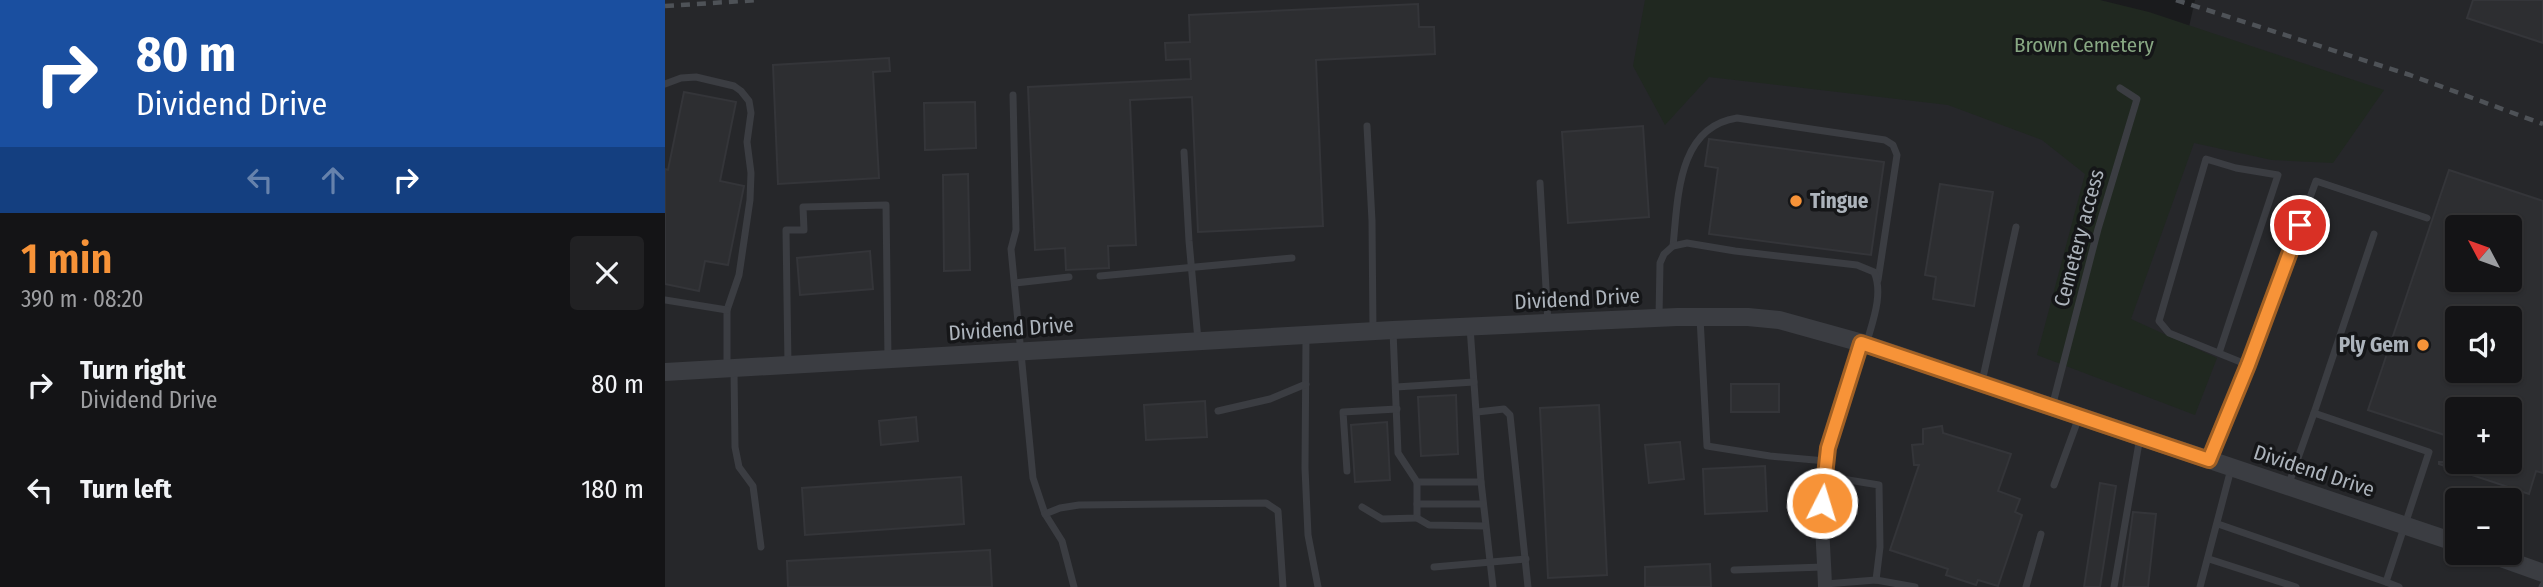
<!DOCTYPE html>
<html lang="en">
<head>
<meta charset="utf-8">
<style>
	body { margin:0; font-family:"Fira Sans Condensed",sans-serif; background:#212123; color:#f1f3f6; height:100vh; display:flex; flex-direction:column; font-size:26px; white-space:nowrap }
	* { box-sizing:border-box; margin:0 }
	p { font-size:23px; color:#9d9ea1 }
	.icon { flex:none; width:38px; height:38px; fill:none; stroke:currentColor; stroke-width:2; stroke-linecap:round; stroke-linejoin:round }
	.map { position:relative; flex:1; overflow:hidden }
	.panel { display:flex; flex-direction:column; background:#141416; width:665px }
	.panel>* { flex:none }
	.top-card { background:#1a4fa0; color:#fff; overflow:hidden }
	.needle { width:46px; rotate:311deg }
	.tools { position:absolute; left:1780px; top:215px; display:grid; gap:14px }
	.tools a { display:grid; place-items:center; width:77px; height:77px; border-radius:7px; background:#141416; box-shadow:0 2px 5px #0004,0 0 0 2px #333335; font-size:35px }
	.pin { position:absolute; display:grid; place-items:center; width:60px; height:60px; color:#fff; margin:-30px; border:4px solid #fff; border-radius:50%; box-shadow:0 2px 7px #0007 }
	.me { position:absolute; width:77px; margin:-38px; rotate:5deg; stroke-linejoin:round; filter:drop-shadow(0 0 5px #0008) }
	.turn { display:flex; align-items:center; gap:24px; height:147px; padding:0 21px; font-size:32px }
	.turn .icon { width:91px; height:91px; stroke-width:2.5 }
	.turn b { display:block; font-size:49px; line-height:60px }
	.lanes { display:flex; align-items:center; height:66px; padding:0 21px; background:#0003; justify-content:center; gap:35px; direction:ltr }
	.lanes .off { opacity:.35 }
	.round { display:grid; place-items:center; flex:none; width:74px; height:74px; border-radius:7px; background:#212123 }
	.overview { display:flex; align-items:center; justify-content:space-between; height:119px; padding:0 21px }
	h1 { font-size:42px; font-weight:600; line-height:52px; color:#f79338 }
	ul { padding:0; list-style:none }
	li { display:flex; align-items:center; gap:21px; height:105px; padding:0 21px }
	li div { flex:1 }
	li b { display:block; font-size:26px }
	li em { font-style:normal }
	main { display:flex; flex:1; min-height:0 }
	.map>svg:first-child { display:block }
</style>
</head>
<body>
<main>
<section class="panel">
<div class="top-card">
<div class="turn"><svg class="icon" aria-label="right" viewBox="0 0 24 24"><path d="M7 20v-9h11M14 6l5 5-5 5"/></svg><div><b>80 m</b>Dividend Drive</div></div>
<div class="lanes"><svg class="icon off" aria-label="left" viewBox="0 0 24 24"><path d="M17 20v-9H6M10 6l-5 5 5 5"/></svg><svg class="icon off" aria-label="ahead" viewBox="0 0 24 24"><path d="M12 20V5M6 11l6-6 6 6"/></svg><svg class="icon" aria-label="right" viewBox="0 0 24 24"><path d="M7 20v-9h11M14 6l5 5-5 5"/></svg></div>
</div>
<div class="overview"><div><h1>1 min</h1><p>390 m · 08:20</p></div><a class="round"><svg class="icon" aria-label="close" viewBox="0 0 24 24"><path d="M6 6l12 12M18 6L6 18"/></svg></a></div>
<ul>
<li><svg class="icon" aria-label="right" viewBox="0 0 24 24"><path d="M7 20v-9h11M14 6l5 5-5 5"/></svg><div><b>Turn right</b><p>Dividend Drive</p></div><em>80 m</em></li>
<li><svg class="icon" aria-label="left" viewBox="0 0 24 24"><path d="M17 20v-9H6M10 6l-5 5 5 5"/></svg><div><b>Turn left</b></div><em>180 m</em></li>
</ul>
</section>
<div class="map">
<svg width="1878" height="587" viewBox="0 0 1878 587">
	<rect width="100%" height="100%" fill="#1a1b1d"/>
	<path fill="#26272a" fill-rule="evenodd" d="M0,0H985L1506,108L1530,0H1878V587H0ZM1792,228H1844V280H1792ZM1792,318H1844V371H1792ZM1792,410H1844V462H1792ZM1792,500H1844V553H1792Z"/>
	<polygon fill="#202820" points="980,0 1435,0 1484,12 1719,90 1668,163 1607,160 1529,143 1466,319 1552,358 1530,415 1372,355 1420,174 1377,140 1283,105 1044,77 1000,125 968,66"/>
	<g fill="#2d2e31" stroke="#343539" stroke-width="2" fill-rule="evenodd">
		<polygon points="1808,0 1878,0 1878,43 1802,18"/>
		<polygon points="753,4 754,27 769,27 770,54 651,60 658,226 533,232 527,97 465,100 471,245 443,246 444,268 401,270 400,248 370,250 363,87 526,79 525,59 501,60 500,43 525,42 524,15"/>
		<polygon points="224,58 225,71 208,72 214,178 113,184 108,65"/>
		<polygon points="19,92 71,102 55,181 79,186 63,265 40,261 34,291 0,284 0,169 3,170"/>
		<polygon points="310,102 311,148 260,150 259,103"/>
		<polygon points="978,126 984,217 903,223 897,132"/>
		<polygon points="1044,139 1219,162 1206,255 1044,234 1053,168 1040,166"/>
		<path d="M1784,170L1878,201V473L1871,471L1864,494L1774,464V462H1844V410H1792V439L1703,410ZM1792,228H1844V280H1792ZM1792,318H1844V371H1792Z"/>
		<polygon points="303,174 305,270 279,271 278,175"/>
		<polygon points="1275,184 1328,192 1309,306 1268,299 1271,277 1260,275"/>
		<polygon points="205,251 208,289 135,295 132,258"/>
		<rect x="1066" y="384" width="48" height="28"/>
		<polygon points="791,395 793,454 756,456 753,397"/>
		<polygon points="540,401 542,437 481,440 479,405"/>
		<polygon points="934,405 942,575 883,578 875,408"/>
		<polygon points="251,417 253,441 216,445 214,421"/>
		<polygon points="722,422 725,480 690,482 686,425"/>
		<polygon points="1277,426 1278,433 1346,454 1333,491 1355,499 1350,512 1357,515 1333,586 1313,580 1311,585 1281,575 1283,569 1225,550 1254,465 1249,465 1247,445 1258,444 1258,429"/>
		<polygon points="1015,442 1019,479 984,483 980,445"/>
		<polygon points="1100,466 1102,511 1040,514 1038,469"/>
		<polygon points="296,477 299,524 140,535 137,488"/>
		<polygon points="1435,483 1451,486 1435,587 1419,587"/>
		<polygon points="1468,512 1491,514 1483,587 1458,587"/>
		<polygon points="325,550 327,587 123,587 122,561"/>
		<polygon points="1045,564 1046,587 980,587 980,567"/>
	</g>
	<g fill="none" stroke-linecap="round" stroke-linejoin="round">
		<g stroke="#3b3d42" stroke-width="7">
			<polyline points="0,84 16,78 31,77 69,86 76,91 84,101 86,113 82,142 86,173 85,200 74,275 62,310 62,368"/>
			<polyline points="348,95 351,230 346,249 368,478 380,514 397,541 409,587"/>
			<polyline points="702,126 707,221 708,331"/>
			<polyline points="519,152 524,241 533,340"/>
			<polyline points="875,183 883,323"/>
			<path d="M1008,246C1013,199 1012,127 1072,118L1220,140L1228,145L1232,155L1213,280"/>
			<polyline points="435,276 627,258"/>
			<polyline points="350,283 404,277"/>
			<polyline points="0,300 62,310"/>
			<path d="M994,317L995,263L999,254L1008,246L1022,243L1070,251L1192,265L1209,272C1219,294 1207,323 1201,345"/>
			<polyline points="1035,318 1042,446 1105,456 1161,461"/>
			<polyline points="728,331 733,453 752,482 816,482 805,327"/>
			<polyline points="641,337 640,468 643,535 653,587"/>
			<polyline points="1554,353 1613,175 1571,168 1541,159 1494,321 1504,333 1583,365"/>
			<polyline points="123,365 121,230 139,230 138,207 221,205 223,359"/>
			<polyline points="69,370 70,447 74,467 88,486 96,547"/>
			<polyline points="1317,382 1351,227"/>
			<polyline points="731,387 809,382"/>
			<polyline points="1387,407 1433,229 1472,99 1455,88"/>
			<polyline points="553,411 605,399 641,384"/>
			<polyline points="812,412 839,409 845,415 863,587"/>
			<polyline points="1649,413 1709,234"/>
			<polyline points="1544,459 1587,356 1651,181 1762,218"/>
			<polyline points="682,471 678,412 732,409"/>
			<polyline points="1159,476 1214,485 1215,547 1211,580"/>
			<polyline points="816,482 828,587"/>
			<polyline points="1389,485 1414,417"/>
			<polyline points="1623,486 1649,413 1764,452 1721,582 1734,587"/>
			<polyline points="752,504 818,504"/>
			<polyline points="697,507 717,519 752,518 752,482"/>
			<polyline points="380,514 395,508 414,505 601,503 613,511 618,587"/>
			<polyline points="752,518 764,525 819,526"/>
			<polyline points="1553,524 1721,582"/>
			<polyline points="1544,559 1631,587"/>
			<polyline points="769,567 861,559"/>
			<polyline points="1069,570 1159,567"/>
			<polyline points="1160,584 1211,580 1250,587"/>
			<polyline points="1361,587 1376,534"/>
			<polyline points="1449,587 1475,437"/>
			<polyline points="1535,587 1566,469"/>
			<polyline points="1877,587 1878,585"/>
		</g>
		<path stroke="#3b3d42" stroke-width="14" d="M1160,587C1159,549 1154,511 1159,473C1165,429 1183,386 1197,343"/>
		<g stroke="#3b3d42" stroke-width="18">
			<polyline points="0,372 728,330 1012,317 1083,317 1114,320 1197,343 1792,543"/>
			<polyline points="1822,553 1878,573"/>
		</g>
		<g stroke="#4e5257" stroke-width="4.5" stroke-dasharray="9 7" stroke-linecap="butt">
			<polyline points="1511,0 1745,75 1878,124"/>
			<polyline points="0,6 94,0"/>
		</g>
	</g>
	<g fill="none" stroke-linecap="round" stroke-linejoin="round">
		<g stroke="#a16024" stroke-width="18">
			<polyline id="route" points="1157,503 1163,448 1196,343 1544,460 1583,365 1635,225"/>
		</g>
		<use href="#route" stroke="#f79338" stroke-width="12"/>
	</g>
	<g fill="#f79338" stroke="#151618" stroke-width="2.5">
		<circle cx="1131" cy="201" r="7"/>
		<circle cx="1758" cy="345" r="7"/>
	</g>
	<g text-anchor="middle" stroke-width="7" stroke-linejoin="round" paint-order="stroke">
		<g font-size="21" fill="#88a883" stroke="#151618">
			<text x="1419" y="52">Brown Cemetery</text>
		</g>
		<g font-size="21" font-weight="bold" fill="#adb4bc" stroke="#151618" text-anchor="start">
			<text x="1145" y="208">Tingue</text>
			<text x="1744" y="352" text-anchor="end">Ply Gem</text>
		</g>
		<g font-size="21" fill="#adb4bc" stroke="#151618">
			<text transform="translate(1414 238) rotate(-75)" y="7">Cemetery access</text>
			<text transform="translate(912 299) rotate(-3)" y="7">Dividend Drive</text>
			<text transform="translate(346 329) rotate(-4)" y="7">Dividend Drive</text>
			<text transform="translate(1649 471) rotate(18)" y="7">Dividend Drive</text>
		</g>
	</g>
</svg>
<div class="tools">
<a><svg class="needle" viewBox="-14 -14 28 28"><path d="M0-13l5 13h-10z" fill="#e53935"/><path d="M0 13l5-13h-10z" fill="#9d9ea1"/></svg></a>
<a><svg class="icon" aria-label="sound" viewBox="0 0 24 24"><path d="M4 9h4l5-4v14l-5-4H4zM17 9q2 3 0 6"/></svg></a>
<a>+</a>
<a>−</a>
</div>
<div class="pin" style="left:1635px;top:225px;background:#d93025"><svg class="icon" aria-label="arrive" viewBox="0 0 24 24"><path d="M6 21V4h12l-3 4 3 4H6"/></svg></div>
<svg class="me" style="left:1157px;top:503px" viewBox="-20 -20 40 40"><circle r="17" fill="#f79338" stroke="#fff" stroke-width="3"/><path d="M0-11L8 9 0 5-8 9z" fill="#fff"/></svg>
</div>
</main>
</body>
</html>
